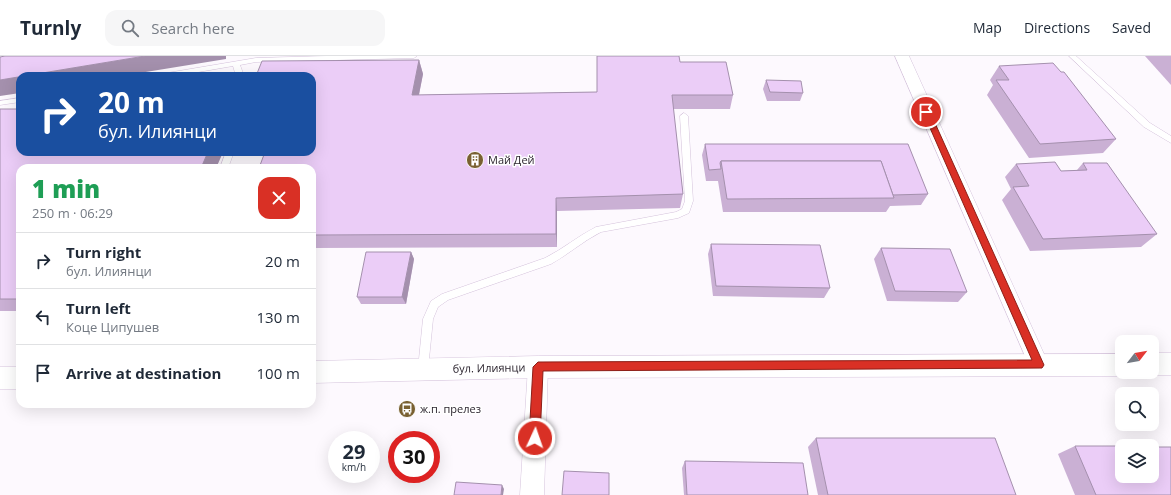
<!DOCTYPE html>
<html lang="en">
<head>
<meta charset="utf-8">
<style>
	body { margin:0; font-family:"Open Sans",sans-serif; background:#f6f6f7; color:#1f2937; height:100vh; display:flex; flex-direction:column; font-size:15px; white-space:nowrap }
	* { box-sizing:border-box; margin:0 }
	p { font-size:13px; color:#747a83 }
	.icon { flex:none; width:22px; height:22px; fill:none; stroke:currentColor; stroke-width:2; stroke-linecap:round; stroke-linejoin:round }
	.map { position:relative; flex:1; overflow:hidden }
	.side { position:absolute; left:16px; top:108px; width:300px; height:244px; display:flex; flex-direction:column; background:#fff; border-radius:12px; box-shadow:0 4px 16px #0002 }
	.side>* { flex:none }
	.top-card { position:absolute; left:16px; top:16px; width:300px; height:84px; border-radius:12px; box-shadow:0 4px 16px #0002; background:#1a4fa0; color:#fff; overflow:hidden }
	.needle { width:26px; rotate:59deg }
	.controls { position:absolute; left:1115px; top:279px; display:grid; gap:8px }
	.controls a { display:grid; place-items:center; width:44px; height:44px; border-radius:8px; background:#fff; box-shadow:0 4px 16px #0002; font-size:20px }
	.speed { position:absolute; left:328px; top:375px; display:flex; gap:8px; font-size:20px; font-weight:700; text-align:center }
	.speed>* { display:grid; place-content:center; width:52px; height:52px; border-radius:50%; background:#fff; box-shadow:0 4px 16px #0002; line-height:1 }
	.speed small { font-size:10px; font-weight:400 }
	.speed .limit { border:6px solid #d22; background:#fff; color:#111 }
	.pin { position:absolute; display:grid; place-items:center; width:34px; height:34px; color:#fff; margin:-17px; border:2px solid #fff; border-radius:50%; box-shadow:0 1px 4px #0007 }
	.me { position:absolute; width:44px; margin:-22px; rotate:3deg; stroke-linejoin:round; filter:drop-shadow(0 0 3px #0008) }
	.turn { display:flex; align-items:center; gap:14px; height:84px; padding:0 16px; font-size:18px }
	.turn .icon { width:52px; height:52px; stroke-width:2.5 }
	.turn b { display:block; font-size:28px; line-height:34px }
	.round { display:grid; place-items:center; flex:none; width:42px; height:42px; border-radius:12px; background:#f6f6f7 }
	.summary { display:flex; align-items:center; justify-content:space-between; height:68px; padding:0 16px }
	h1 { font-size:24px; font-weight:800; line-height:30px; color:#1e9e55 }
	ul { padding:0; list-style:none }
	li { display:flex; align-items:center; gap:12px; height:56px; padding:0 16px; border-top:1px solid #e0e1e3 }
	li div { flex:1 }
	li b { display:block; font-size:15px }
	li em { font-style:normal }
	header { display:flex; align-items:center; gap:24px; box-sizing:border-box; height:56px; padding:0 20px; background:#fff; border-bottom:1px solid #e0e1e3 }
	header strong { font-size:19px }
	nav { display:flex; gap:22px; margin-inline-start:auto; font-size:14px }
	.search { width:280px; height:36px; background:#f6f6f7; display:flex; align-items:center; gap:10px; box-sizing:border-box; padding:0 14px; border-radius:12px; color:#747a83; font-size:15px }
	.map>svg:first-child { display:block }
</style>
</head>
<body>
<header>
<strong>Turnly</strong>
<div class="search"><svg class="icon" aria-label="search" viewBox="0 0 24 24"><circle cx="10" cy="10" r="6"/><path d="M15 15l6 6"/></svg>Search here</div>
<nav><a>Map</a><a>Directions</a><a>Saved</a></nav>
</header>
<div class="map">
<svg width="1171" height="439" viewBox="0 0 1171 439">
	<rect width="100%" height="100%" fill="#fdf9fe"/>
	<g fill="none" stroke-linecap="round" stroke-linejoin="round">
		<g stroke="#d5c3dc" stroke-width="1">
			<g id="lane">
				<polygon points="327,0 417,0 414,2 256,6 240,9 244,20 236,20 233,10 175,20 157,20 161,18 256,2"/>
				<polygon points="1069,0 1076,0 1150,67 1171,80 1171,87 1144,71"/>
				<polygon points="20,42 20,46 0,49 0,45"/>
				<path d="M684,57L688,60L693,145L689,157L678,162L601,176C583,185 569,198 551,208L448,244L438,251L433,263L428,313L426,316L423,318L420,316L418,313L423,263L431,245L442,238L545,202C563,193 578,180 596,171L676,156L682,153L685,145L680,60Z"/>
				<polygon points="226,96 234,96 228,112 220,112"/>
			</g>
		</g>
		<g stroke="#d5c3dc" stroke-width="1">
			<g id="street">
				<polygon points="895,0 909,0 1049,309 1046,316 1039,318 1032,316"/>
				<polygon points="538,302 545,304 548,311 544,439 520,439 528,311 531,304"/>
			</g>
		</g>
		<g stroke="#d5c3dc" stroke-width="1">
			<g id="secondary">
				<polygon points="1152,297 1171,297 1171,319 1152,319 1144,316 1152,316"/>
				<polygon points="1122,298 1122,316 1131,316 1122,320 538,322 312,327 312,305 538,300"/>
				<rect x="0" y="311" width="20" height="22"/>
			</g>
		</g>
		<use href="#lane" fill="#fff" fill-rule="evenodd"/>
		<use href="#street" fill="#fff" fill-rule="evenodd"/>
		<use href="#secondary" fill="#fff" fill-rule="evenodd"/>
	</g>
	<g fill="#cab0d4">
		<polygon points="1145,0 1171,0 1171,29"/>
		<polygon points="419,4 423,18 419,39 597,36 680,6 733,39 730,53 673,53 683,138 680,152 557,155 557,191 312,192 312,112"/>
		<polygon points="999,10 1116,83 1103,97 1029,102 987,39 993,29 990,24"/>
		<polygon points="766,24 803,37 800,45 767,45 763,33"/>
		<polygon points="0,53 20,96 223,96 216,112 20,112 20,255 0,255"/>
		<polygon points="705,88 928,138 921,149 890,150 886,156 723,156 718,125 706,125 702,99"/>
		<polygon points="1083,107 1157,178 1141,191 1030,195 1002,144 1011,133 1005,121 1016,108 1061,115 1077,114"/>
		<polygon points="711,188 830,232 824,242 713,240 708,198"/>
		<polygon points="881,192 967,236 958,246 887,245 874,203"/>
		<polygon points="411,196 414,203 406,248 361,248 357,241"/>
		<polygon points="816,382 1016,439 818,439 808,391"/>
		<polygon points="1075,390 1171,439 1075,439 1058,398"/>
		<polygon points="685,405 808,439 684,439 682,412"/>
	</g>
	<g fill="#a490ad">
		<polygon points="145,0 226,0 226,3 121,20 22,20"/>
		<polygon points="419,4 423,18 416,53 412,39"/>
		<polygon points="20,20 20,37 0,40 0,24"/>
		<polygon points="208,96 223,96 216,112 201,112"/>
		<polygon points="556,142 557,155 557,191 556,178"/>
		<polygon points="411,196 414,203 406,248 402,241"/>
		<polygon points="502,429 504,433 503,439 501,439"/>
	</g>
	<g fill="#ebcdf7" stroke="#a490ad">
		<polygon points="5,0 145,0 0,24 0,1"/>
		<polygon points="597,0 679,0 680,6 726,6 733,39 672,39 683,138 556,142 556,178 312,179 312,112 259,112 265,96 312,96 312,20 256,20 262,5 419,4 412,39 597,36"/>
		<polygon points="1053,7 1061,16 1064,16 1116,83 1040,88 996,24 1009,24 999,10"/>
		<polygon points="766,24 801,25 803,37 770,36"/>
		<polygon points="0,53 20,53 20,96 208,96 201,112 20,112 20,243 0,243"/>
		<polygon points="705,88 908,88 928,138 893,139 881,105 721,105 720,107 721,113 709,114"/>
		<polygon points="721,105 881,105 894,142 727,143"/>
		<polygon points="1055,106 1061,115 1087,114 1083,107 1107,107 1157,178 1043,183 1013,131 1029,130 1016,108"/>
		<polygon points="711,188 820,189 830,232 716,230"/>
		<polygon points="881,192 950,193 967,236 895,235"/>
		<polygon points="366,196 411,196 402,241 357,241"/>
		<polygon points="816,382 995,382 1016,439 828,439"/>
		<polygon points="1075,390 1122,390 1122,420 1152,420 1152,391 1171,391 1171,439 1096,439"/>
		<polygon points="685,405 803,407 808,439 687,439"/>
		<polygon points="564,415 609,417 609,439 562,439"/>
		<polygon points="456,426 502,429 501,439 454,439"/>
	</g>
	<polygon fill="#d93025" stroke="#8d1f18" points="924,54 929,54 930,56 1044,309 1042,312 543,315 540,382 538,386 535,387 531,386 529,382 533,311 538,306 1032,304 923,56"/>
	<defs>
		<g id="building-disc" transform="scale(0.9)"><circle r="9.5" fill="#796031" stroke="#fff"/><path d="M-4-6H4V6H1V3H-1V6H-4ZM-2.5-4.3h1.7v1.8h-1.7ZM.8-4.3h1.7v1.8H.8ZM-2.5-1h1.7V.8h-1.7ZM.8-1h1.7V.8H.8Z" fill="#fff"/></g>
		<g id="bus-disc" transform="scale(0.9)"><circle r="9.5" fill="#796031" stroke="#fff"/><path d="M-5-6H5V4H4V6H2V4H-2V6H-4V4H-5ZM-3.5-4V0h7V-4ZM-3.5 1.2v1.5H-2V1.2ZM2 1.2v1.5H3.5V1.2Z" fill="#fff"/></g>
	</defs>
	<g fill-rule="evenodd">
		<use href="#building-disc" x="475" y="104"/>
		<use href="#bus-disc" x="407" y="353"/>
	</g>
	<g text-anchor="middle" stroke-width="3" stroke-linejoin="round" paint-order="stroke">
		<g font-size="11" fill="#2b242e" stroke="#fff" text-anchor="start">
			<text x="488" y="108">Май Дей</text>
			<text x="420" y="357">ж.п. прелез</text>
		</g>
		<g font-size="11" fill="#2b242e" stroke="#fff">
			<text transform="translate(489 312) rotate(-1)" y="4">бул. Илиянци</text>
		</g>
	</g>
</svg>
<div class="controls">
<a><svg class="needle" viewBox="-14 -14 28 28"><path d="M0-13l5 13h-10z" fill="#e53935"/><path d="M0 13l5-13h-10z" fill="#747a83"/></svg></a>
<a><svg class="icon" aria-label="search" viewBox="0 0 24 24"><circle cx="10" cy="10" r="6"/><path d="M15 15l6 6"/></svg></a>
<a><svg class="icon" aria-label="layers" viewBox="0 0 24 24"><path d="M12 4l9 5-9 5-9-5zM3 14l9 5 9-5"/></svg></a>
</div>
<div class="speed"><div>29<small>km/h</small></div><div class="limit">30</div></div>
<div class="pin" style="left:926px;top:56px;background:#d93025"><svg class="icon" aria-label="arrive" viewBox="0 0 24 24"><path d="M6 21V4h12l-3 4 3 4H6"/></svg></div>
<svg class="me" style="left:535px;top:382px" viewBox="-20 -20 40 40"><circle r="17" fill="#d93025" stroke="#fff" stroke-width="3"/><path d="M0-11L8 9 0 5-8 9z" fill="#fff"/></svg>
<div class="top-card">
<div class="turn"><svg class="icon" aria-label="right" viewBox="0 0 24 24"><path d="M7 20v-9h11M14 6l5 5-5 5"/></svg><div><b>20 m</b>бул. Илиянци</div></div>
</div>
<section class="side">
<div class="summary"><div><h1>1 min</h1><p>250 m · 06:29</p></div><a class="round" style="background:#d93025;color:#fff"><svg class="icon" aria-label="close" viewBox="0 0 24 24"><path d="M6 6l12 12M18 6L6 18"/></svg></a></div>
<ul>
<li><svg class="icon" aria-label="right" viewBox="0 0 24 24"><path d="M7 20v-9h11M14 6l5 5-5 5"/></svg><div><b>Turn right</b><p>бул. Илиянци</p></div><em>20 m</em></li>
<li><svg class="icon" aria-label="left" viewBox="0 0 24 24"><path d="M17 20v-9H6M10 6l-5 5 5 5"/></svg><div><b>Turn left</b><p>Коце Ципушев</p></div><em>130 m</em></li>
<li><svg class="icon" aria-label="arrive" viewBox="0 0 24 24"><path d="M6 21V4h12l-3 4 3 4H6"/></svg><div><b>Arrive at destination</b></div><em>100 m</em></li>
</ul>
</section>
</div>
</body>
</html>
